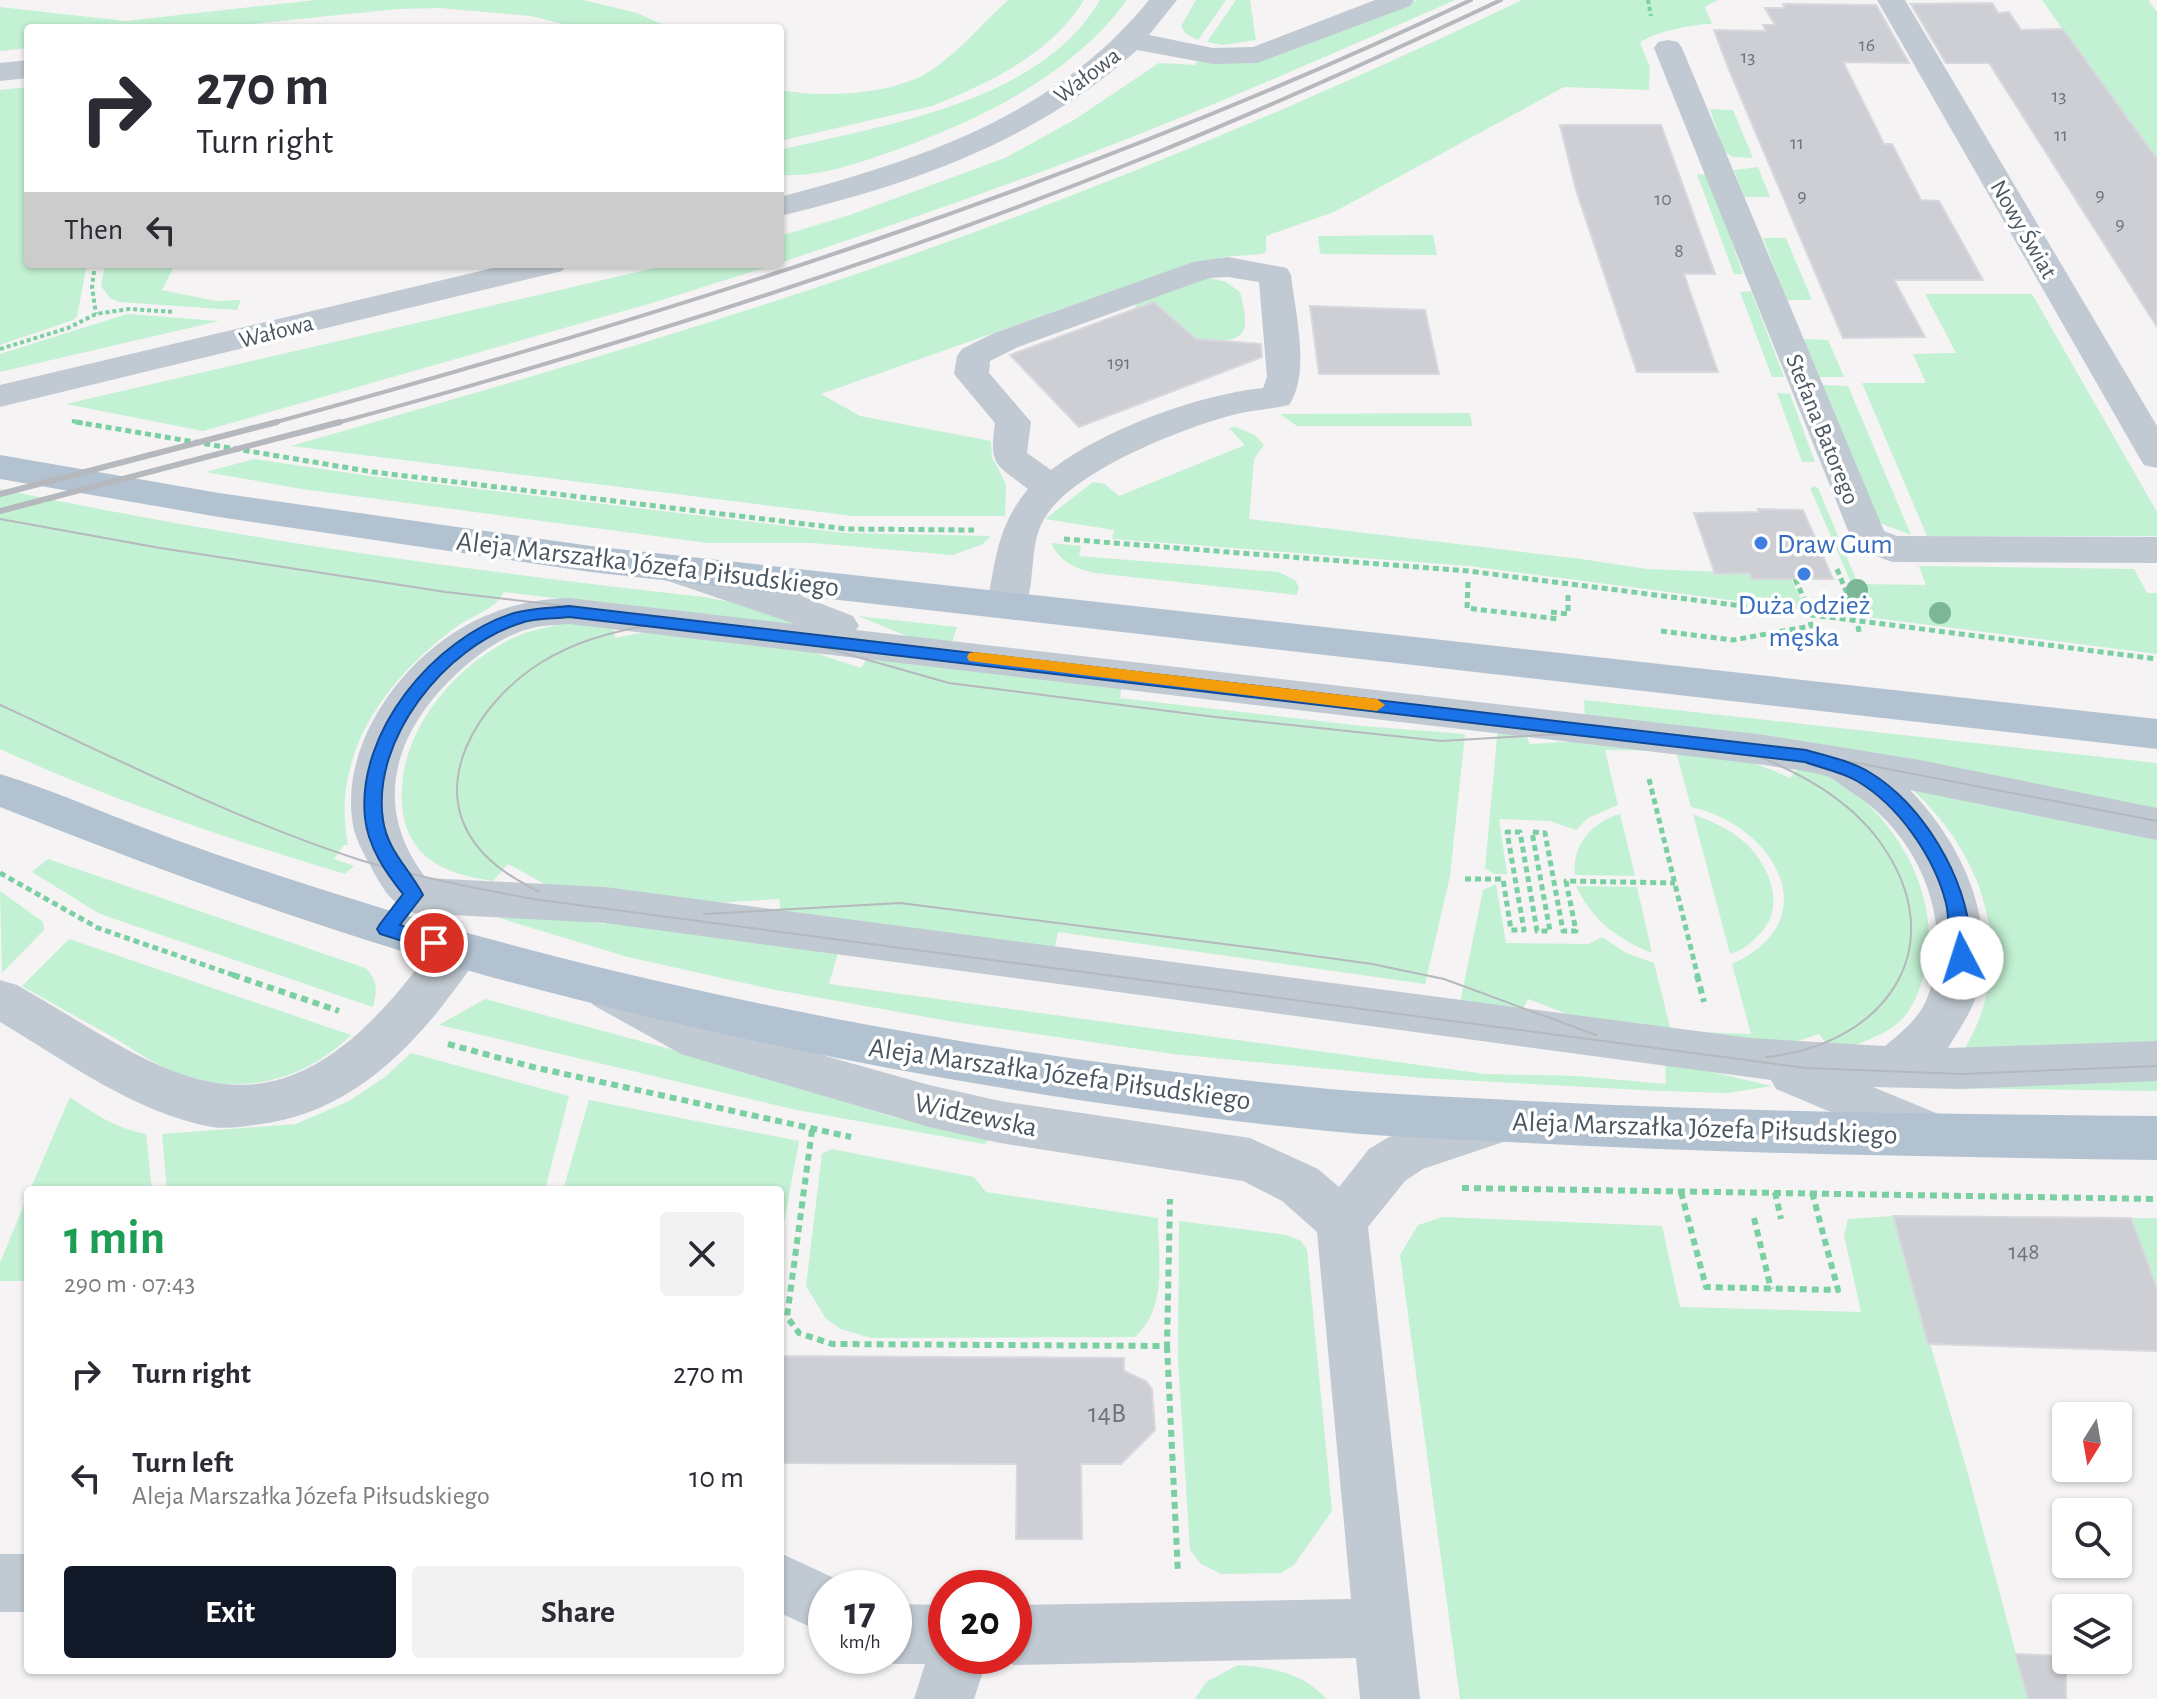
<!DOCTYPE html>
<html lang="en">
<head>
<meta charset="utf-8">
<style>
	body { margin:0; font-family:"Alegreya Sans",sans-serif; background:#f2f2f3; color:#2b2b33; height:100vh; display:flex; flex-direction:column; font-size:30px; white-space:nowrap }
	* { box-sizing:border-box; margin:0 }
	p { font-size:26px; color:#7c7c81 }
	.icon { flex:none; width:44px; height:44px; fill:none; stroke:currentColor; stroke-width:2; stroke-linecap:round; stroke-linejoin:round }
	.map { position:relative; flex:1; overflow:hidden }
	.side { position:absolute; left:24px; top:1186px; width:760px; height:488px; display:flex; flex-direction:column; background:#fff; border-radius:8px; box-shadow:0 2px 6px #0004 }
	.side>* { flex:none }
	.top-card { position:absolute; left:24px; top:24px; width:760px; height:244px; border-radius:8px; box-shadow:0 2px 6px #0004; background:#fff; color:#2b2b33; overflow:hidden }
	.needle { width:52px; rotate:191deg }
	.buttons { position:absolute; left:2052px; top:1402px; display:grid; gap:16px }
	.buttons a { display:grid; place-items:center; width:80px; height:80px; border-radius:8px; background:#fff; box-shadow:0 2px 6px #0004; font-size:40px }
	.speed { position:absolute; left:808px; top:1570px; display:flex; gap:16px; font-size:40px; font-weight:700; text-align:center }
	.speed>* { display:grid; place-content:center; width:104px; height:104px; border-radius:50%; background:#fff; box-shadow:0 2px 6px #0004; line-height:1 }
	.speed small { font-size:20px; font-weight:400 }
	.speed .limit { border:12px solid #d22; background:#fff; color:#111 }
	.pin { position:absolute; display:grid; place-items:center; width:68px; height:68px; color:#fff; margin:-34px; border:4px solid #fff; border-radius:50%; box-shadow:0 2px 8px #0007 }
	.me { position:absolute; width:88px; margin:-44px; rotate:355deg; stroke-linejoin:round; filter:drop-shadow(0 0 6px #0008) }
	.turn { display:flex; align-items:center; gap:28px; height:168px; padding:0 40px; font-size:36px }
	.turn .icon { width:104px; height:104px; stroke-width:2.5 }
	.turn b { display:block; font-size:56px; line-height:68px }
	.then { display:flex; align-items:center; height:76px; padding:0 40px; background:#0003; gap:16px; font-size:30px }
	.round { display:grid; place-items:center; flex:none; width:84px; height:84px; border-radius:8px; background:#f2f2f3 }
	.overview { display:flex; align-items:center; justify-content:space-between; height:136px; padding:0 40px }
	h1 { font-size:48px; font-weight:600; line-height:60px; color:#1e9e55 }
	.primary-button { display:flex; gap:16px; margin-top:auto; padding:16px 40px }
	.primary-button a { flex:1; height:92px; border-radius:8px; background:#111827; color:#fff; font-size:32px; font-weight:600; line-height:92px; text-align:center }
	.primary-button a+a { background:#f2f2f3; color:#2b2b33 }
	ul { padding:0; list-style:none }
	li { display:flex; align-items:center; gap:24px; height:104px; padding:0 40px }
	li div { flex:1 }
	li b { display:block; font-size:30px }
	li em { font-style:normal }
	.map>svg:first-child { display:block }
</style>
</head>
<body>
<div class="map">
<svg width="2157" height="1699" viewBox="0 0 2157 1699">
	<rect width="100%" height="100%" fill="#f5f3f3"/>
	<g fill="#c3f1d3">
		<polygon points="316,0 583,0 637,13 670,28 579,28 531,16 440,8 397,9 214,28 28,28 28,48 0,51 0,7 125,21"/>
		<path d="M1008,0H1084C1051,54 989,83 932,106L780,141V90C823,98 893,95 930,71C958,53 983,23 1008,0Z"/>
		<path d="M1100,0H1127C1071,76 980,120 893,151C855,164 821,177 780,175V150C886,124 1040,103 1100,0Z"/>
		<polygon points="1196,0 1226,0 1198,40 1185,33 1181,26"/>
		<polygon points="1236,0 1250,0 1256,40 1223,45 1207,42"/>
		<path d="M1418,0H1455C1336,52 1217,105 1096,151C992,191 886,227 780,263V236L850,215L1005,158L1074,120L1159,63L1194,65L1201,59L1364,22Z"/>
		<path d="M1522,0H1718L1705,7L1712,24C1694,24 1652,32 1640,43L1650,67L1649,90L1564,87L1334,212L1266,236V252L1262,254L1223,257L1103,300L1098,296L821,394L860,416L991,441L992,457L1006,484L1005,516H853L291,446C483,391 676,336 865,271C1089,194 1308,103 1522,0Z"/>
		<polygon points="2042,0 2148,0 2157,12 2157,162"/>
		<polygon points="28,87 28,264 87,264 77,316 73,320 0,345 0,90"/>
		<polygon points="1710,109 1733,110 1753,158 1734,157 1724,152"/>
		<polygon points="1758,167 1770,197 1744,197 1734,170"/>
		<polygon points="1697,174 1708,175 1743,274 1734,274"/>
		<polygon points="1433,235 1437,255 1324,254 1320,253 1318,236"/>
		<polygon points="1763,238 1786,238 1812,300 1787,300"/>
		<polygon points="105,264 175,264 162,290 216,301 241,300 237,310 119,302 110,298 101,286"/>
		<polygon points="672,264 777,264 652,303 203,431 66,404"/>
		<path d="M1205,277L1226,282L1240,292C1248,325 1252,343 1212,340L1210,352L1154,302L1136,308L1135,304Z"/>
		<polygon points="1751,291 1784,377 1772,377 1740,292"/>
		<polygon points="1925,294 2032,294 2157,512 2157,536 1927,536 1862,383 1926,383 1913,354 1956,353"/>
		<polygon points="127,314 219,321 0,372 0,354"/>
		<polygon points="1801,339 1828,340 1844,377 1817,377"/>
		<polygon points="1819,385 1848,386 1911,535 1880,523"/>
		<polygon points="1777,393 1790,394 1815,462 1802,462"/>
		<polygon points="1470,413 1472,426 1297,426 1280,414"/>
		<polygon points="1236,427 1255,435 1264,445 1254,459 1249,519 1581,559 1647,569 1749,573 1752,579 1791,579 1806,610 1469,566 1112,539 1114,530 1045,519 1093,482 1105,484 1119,496 1245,445 1229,428"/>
		<polygon points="254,459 370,476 845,533 991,536 983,544 953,555 813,543 708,543 302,489 206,472"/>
		<polygon points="1814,486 1818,488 1858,584 1926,585 1919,566 2134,569 2147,593 2157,593 2157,654 1866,617 1810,488"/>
		<path d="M0,489C232,538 468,571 704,597L731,602L820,630L504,592C493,612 474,614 456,627C386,679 330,754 348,845H344L334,859L354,866L345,874C228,839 111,800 0,749Z"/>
		<path d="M1051,543L1081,546L1079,556L1279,572L1295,580L1299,587L1297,595L1095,573C1076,569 1059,561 1051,543Z"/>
		<polygon points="858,616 957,627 951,645 909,637"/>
		<path d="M567,623L613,626L615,638L655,630L797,647L861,668L870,654L1122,683L1120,698L1362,726L1465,734L1450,876L1425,984L1058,932L1053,955L782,918L779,899L681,905L554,889L508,864L493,881C474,878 452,874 435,863C417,852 406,834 403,813C392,740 450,668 513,638C530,630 549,627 567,623Z"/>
		<polygon points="1584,700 2157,763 2157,813 1585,716"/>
		<path d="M1498,727L1524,731L1530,744C1615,737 1712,741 1790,778L1801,765C1818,772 1835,778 1850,789C1901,828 1938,896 1927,960C1923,981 1916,1006 1900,1021C1883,1037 1855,1044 1834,1054L1819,1034L1792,1043L1757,1048L1602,1027L1528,999L1519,1016L1459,1008L1483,890L1496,884L1506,943L1589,944L1602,937L1626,953L1654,963L1671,1031L1751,1034L1732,964C1831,919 1772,824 1691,807L1676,751L1605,750L1618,805L1588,818L1576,830L1550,821L1499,819L1507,874H1494L1485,868Z"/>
		<path d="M1907,785L2157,836V1048L1960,1056C2021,963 1987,854 1907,785Z"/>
		<path d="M1620,814L1635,876L1575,875C1571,846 1593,821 1620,814Z"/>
		<path d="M1693,814C1710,821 1728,828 1742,840C1766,860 1786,901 1764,929C1755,940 1744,950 1730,954Z"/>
		<path d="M48,859L365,968C378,979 377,991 373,1007L100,914L32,872Z"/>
		<path d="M1576,886L1637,887L1652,953C1616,938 1593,921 1576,886Z"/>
		<polygon points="0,891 43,922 44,930 2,973"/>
		<polygon points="531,915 605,924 608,918 839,950 829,984 1485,1074 1577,1076 1666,1084 1665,1061 1772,1086 1727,1093 1661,1091 1423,1078 1173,1054 954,1022 771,989 628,957 499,918"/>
		<path d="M69,939L351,1035C305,1081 239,1097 177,1073C155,1065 133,1049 113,1037C82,1020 52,1003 22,986Z"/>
		<polygon points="485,999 703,1058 896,1118 993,1137 984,1144 797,1110 439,1025"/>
		<polygon points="411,1053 569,1096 545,1190 167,1190 162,1134 296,1124 349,1101 385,1077"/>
		<polygon points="2157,1077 2157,1091 1939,1088"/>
		<path d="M70,1097C95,1115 116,1128 146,1134L152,1190H30Z"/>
		<polygon points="589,1100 799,1141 780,1244 780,1190 563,1190"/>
		<path d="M832,1149L974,1177L986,1192L1158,1218C1158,1260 1168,1307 1135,1337L871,1338L841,1329L826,1319L806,1286L822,1154Z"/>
		<polygon points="28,1195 28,1281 0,1281 0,1263"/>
		<polygon points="1893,1216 1968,1474 2028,1699 1460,1699 1400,1255 1418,1225 1443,1217 1662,1226 1680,1307 1861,1312 1844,1235 1848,1219"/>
		<polygon points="2131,1218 2157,1218 2157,1287"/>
		<polygon points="1179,1221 1287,1235 1301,1241 1307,1250 1332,1511 1294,1565 1281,1573 1221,1574 1201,1564 1190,1550 1178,1359"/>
		<path d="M1238,1665C1269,1667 1305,1673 1326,1699H1195L1206,1682Z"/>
	</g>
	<g fill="#cdcfd5" stroke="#d7d9de" stroke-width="2">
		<polygon points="1992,3 1998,13 2009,12 2021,30 2063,29 2157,159 2157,327 1989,63 1946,63 1911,4"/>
		<polygon points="1783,4 1876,5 1909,63 1843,62 1884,144 1892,144 1921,200 1939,201 1983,280 1894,280 1925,337 1843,338 1729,70 1714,30 1766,31 1763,25 1775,25 1765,8 1785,8"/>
		<polygon points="1560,125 1661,125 1715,274 1684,274 1718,372 1637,372 1576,190"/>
		<polygon points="1154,302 1196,339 1261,344 1262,357 1079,427 1010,355"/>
		<polygon points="1310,306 1425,310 1439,374 1319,374"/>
		<polygon points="1758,509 1803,510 1833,579 1752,579 1749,573 1715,574 1694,513 1759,512"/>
		<polygon points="1893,1216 2131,1218 2157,1288 2157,1351 1928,1344"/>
		<polygon points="780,1356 1124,1358 1124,1371 1146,1381 1152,1389 1155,1430 1121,1464 1081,1464 1082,1539 1016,1539 1017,1464 780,1463"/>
		<polygon points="2015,1654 2066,1656 2066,1699 2028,1699"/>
	</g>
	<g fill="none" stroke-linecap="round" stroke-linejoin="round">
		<g stroke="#7ad0a3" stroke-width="4" stroke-dasharray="4 3" stroke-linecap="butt">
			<polyline points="1648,0 1651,16"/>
			<polyline points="95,264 92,287 96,314"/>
			<polyline points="0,349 68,328 96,314 129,309 175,312"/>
			<polyline points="72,421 88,424"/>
		</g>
		<g stroke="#7ad0a3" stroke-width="5" stroke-dasharray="6 4" stroke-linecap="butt">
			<polyline points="76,422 373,472 847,529 974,530"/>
			<polyline points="1064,539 1468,571 2157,659"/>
			<polyline points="1837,569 1856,616"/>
			<polyline points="1795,579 1809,610"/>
			<polyline points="1468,582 1467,608 1558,619"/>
			<polyline points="1551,612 1568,614 1568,595"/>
			<polyline points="1858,626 1859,632"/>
			<polyline points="1661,631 1733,640 1811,626 1810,620"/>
			<polyline points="1649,779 1698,977"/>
			<polyline points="0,873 98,928 239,977"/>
			<polyline points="1465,879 1503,879 1511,930 1524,930 1507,832 1520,832 1537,931 1550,931 1532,832 1545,833 1563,931 1576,931 1566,881 1675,883"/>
		</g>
		<g stroke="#7ad0a3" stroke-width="6" stroke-dasharray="7 5" stroke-linecap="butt">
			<polyline points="233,975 339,1011"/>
			<polyline points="1697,975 1704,1002"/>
			<polyline points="448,1044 533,1067 851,1137"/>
			<polyline points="812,1130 787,1317 799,1333 832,1344 1167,1346 1170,1199"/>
			<polyline points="1462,1188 2157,1199"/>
			<polyline points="1681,1192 1706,1287 1838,1290 1812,1192"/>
			<polyline points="1775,1192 1781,1219"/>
			<polyline points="1754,1218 1771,1289"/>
			<polyline points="1167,1346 1178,1573"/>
		</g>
		<g fill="#c1cad2" fill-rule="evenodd">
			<path d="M1149,0H1177L1149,35L1213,48L1253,47L1375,0H1414L1410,6L1257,63L1213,64L1137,50C1035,142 912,184 780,216V197C920,160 1055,116 1149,0Z"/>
			<polygon points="1877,0 1905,0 2157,426 2157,468 2144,465 2139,457"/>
			<polygon points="1668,40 1678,42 1682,48 1884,531 1897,536 2157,537 2157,563 1892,562 1855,548 1654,48 1658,42"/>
			<polygon points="28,60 28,78 0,81 0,63"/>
			<path d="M1228,257L1287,268L1291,275C1295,312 1311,373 1289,405C1269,410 1249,410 1229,416C1178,430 1071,472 1044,519C1027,548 1038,587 1021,614L1007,618L993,614L987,605C996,558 997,527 1028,489C995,464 989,466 995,423L954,374L957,356L962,349L994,333L1193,262ZM1228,277L1259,282L1267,377L1263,388C1197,395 1104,429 1051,470L1027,453L1031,422L989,373L990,361L1018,347L1209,278Z"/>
			<polygon points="510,264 567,264 562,271 0,407 0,385"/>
			<path d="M673,556L796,594L853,616L859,626L856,630L1765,735L1920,760L2157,808V840L1910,790C1962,844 2000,923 1975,999C1969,1016 1957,1033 1948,1048L2157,1041V1081L1960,1089L1873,1087L1953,1120L1960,1135L1953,1150L1935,1156L1776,1089L1771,1080L605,923L414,913C391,905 381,886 370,865C362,851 354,836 352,819C342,739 405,656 474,621C505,606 535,599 569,598L795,624L659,578L654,569L659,560ZM569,624L1765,765C1785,769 1807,770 1826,776C1834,778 1843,787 1851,792C1917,832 1956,920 1928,996C1920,1018 1902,1032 1885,1046L1750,1038L605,887L426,878C368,803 397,726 463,668C482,651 507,634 532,628C544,625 557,625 569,624Z"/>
			<path d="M458,932L474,937L481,950C471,970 456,987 443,1005C394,1067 336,1116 254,1125C241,1127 226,1129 212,1127C135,1113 66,1061 0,1022V980L17,985C146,1058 244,1150 374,1018C392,1000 407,981 422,962C428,955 434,944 441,938C445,935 453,933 458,932Z"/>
			<polygon points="610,973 627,979 711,1024 929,1085 1000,1101 1250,1138 1318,1169 1339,1187 1369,1149 1389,1137 1504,1100 1521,1106 1529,1121 1521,1136 1423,1169 1405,1181 1368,1227 1420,1699 1360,1699 1356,1658 1014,1665 993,1656 1014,1656 1014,1605 1351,1599 1317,1232 1282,1201 1243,1181 1000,1143 929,1127 681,1054 593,1005 587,992 593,979"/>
			<polygon points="780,1553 847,1584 848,1588 826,1588 826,1634 780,1613"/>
			<rect x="0" y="1554" width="28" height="58"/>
			<polygon points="894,1604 946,1605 946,1656 988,1656 974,1699 914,1699 925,1664 894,1664 875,1656 894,1656"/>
		</g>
		<g fill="#b3c2d1" fill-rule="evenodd">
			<polygon points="0,455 219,493 591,546 2157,719 2157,749 591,572 219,517 0,479"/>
			<path d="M0,774C60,792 117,819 176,840C331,896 492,943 653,980C875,1032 1102,1067 1329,1089C1395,1095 1461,1097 1527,1101C1737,1112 1947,1114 2157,1116V1160C1947,1157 1737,1154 1527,1143C1460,1139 1394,1138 1328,1131C1045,1103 766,1051 491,977C324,931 161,871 0,807Z"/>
		</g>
		<g stroke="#b5b8bd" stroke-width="2">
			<polyline points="0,519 160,548 446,592 1805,753 2157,821"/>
			<polyline points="815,645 949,683 1215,717 1441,741 1578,733"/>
			<path d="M0,705C118,759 236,820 360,860C416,877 475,888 533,899L1806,1068L1961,1074L2157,1066"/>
			<path d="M1750,753C1799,772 1848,798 1880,842C1956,948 1883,1046 1766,1057"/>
			<path d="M539,892C519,881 500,871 484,854C421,788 480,700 542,662C577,640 617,630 657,624"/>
			<polyline points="704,914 900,903 1271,950 1372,964 1444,979 1596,1035"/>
		</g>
		<g stroke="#b5b8bd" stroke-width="4">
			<path d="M269,424C679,312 1087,182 1471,0"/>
			<path d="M333,424C606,350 878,265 1141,159C1263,110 1382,56 1501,0"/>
		</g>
		<g stroke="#b5b8bd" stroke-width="6">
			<polyline points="0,494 277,422"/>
			<polyline points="0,511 340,422"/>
		</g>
	</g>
	<g fill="#7bb697">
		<circle cx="1857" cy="590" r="11"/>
		<circle cx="1940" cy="613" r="11"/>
	</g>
	<path fill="#1a73e8" stroke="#114b97" stroke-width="2" d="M569,606L1806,750C1826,756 1851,761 1869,772C1921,802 1968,879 1970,939C1971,948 1972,955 1968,963H1955C1948,949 1950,920 1946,903C1934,856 1898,805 1857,781C1842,772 1821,768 1805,762L569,617C554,619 535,618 521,623C445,647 371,739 383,820C388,852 409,868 423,895L400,925L441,938L444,943L441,948L434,951L380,934L377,929L380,924L403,894C386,873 368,847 365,818C356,732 434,638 514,613C531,608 551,608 569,606Z"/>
	<polygon fill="#f59e0b" points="975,652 1377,699 1385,705 1377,711 969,661 967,657 969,653"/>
	<g fill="#3f7fe0" stroke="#fff" stroke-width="3">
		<circle cx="1761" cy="543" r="8"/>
		<circle cx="1804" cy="574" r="8"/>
	</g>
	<g text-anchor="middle" stroke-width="7" stroke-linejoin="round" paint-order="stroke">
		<g font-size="20" fill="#6b747e">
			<text x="1867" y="51">16</text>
			<text x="1748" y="63">13</text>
			<text x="2059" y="102">13</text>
			<text x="2061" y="141">11</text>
			<text x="1797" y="149">11</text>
			<text x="2100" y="201">9</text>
			<text x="1802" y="202">9</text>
			<text x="1663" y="205">10</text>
			<text x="2120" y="230">9</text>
			<text x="1679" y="257">8</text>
			<text x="1119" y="369">191</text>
		</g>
		<g font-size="24" fill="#4a5661" stroke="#fff">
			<text transform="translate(1087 75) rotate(-37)" y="8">Wałowa</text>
			<text transform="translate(2024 229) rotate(60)" y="8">Nowy Świat</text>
			<text transform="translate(276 331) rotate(-14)" y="8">Wałowa</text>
			<text transform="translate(1823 429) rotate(68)" y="8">Stefana Batorego</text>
		</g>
		<g font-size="24" fill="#6b747e">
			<text x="2024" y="1259">148</text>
		</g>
		<g font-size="28" fill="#366cbe" stroke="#fff" text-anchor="start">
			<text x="1777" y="553">Draw Gum</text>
			<text x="1804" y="614" text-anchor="middle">Duża odzież<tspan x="1804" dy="32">męska</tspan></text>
		</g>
		<g font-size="28" fill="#4a5661" stroke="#fff">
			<text transform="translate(648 563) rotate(7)" y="10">Aleja Marszałka Józefa Piłsudskiego</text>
			<text transform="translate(1060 1073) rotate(8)" y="10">Aleja Marszałka Józefa Piłsudskiego</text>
			<text transform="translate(976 1114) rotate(12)" y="10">Widzewska</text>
			<text transform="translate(1705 1127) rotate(2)" y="10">Aleja Marszałka Józefa Piłsudskiego</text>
		</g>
		<g font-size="28" fill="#6b747e">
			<text x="1107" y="1422">14B</text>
		</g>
	</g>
</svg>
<div class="buttons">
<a><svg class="needle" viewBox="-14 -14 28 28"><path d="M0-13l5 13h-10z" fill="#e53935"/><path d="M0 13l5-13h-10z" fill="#7c7c81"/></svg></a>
<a><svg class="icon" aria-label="search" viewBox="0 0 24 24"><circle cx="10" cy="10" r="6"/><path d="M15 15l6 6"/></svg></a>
<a><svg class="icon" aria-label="layers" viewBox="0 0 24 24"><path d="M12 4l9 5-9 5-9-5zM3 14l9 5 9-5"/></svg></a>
</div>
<div class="speed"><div>17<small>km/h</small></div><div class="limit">20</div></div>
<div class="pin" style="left:434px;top:943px;background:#d93025"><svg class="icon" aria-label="arrive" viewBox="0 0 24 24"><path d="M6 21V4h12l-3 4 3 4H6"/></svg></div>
<svg class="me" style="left:1962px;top:958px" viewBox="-20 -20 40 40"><circle r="19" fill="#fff"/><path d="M0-13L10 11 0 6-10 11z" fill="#1a73e8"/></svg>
<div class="top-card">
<div class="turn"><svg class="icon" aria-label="right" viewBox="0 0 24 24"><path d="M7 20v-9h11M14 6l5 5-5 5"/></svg><div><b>270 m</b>Turn right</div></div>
<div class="then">Then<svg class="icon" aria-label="left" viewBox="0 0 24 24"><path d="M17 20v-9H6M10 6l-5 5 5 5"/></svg></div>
</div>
<section class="side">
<div class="overview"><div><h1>1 min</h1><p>290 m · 07:43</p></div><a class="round"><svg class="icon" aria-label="close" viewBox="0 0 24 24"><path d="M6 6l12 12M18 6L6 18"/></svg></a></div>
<ul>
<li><svg class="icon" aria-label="right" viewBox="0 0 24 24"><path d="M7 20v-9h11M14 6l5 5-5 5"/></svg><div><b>Turn right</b></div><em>270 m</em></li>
<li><svg class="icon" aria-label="left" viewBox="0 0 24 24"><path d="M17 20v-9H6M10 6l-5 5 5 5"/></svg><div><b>Turn left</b><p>Aleja Marszałka Józefa Piłsudskiego</p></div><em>10 m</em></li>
</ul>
<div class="primary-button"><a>Exit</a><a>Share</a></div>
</section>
</div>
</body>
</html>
